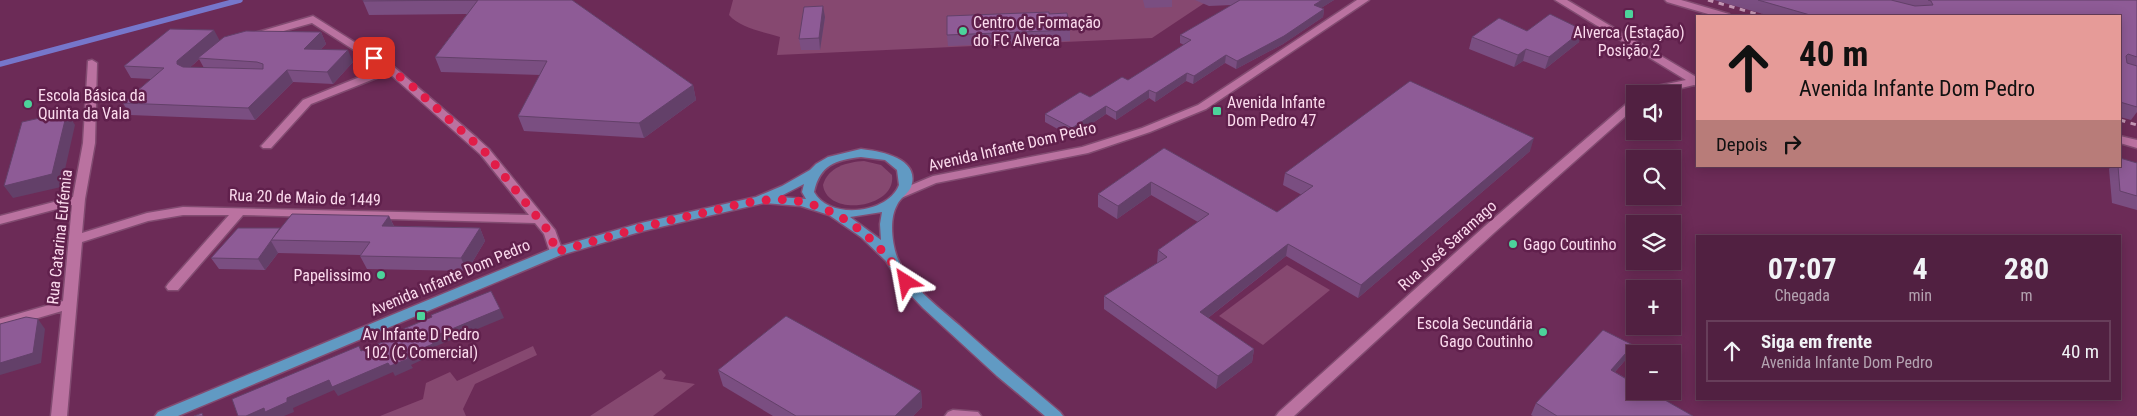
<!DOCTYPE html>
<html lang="pt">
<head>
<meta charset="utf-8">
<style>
	body { margin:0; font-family:"Roboto Condensed",sans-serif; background:#572848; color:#f1f3f6; height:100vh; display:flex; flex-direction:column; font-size:19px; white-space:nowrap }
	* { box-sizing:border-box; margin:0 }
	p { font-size:16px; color:#b4a3b1 }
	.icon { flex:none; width:28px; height:28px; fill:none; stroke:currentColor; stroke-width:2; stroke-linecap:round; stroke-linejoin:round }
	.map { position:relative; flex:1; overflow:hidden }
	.side { position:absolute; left:1696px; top:235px; width:425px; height:165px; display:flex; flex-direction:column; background:#512041; border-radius:0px; box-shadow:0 2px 12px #0003,0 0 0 1px #673e5a }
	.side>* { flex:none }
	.top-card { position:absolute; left:1696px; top:15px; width:425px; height:152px; border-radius:0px; box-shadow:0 2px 12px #0003,0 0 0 1px #673e5a; background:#e69b98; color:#111; overflow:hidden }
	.tools { position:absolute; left:1626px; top:85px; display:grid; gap:10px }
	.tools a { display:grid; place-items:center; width:55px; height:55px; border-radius:0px; background:#512041; box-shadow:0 2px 12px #0003,0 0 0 1px #673e5a; font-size:25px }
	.pin { position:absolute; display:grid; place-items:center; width:42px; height:42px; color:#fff; margin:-21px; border-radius:10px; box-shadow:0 2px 8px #0006 }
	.me { position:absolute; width:55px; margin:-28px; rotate:326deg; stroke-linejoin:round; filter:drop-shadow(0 0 4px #0008) }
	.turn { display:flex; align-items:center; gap:18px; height:105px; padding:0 20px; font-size:22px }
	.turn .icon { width:65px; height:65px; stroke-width:2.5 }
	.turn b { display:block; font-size:35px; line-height:42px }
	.then { display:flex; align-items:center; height:48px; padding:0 20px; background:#0003; gap:10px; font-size:19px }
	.eta { display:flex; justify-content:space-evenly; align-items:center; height:85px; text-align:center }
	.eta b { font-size:30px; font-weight:700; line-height:35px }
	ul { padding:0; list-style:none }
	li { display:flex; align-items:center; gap:15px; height:62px; margin:0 10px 8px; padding:0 10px; border:2px solid #673e5a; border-radius:0px }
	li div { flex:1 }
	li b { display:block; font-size:19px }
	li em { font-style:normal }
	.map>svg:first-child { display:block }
</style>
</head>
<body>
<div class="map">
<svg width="2137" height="416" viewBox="0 0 2137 416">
	<rect width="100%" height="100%" fill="#6c2b57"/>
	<g fill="#864870">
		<path d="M733,0H1209L1152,38L777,55L780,37C764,32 740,28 729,15Z"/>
		<path d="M864,161L881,165L892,175C897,208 827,218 823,185C828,167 847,162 864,161Z"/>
		<polygon points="1287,265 1330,290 1263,345 1219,316"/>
		<polygon points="533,346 537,355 475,384 463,409 466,416 380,416 423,399 426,383 450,372 457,381"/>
		<polygon points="661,370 666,375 663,379 695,384 653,416 590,416"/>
	</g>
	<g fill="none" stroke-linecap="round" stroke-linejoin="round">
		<polyline stroke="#7676cb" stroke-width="5.5" points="0,64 240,0"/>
		<g stroke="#824b71" stroke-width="3">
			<g id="minor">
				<polygon points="1357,0 1369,0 1206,109 1150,132 1088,153 936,183 901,198 895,194 897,191 933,176 1082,147 1142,128 1198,105"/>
				<polygon points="1555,0 1567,0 1698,78 1698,86 1694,85 1656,94 1643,94 1652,87 1686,80"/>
				<polygon points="1665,0 1681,0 1729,14 1730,16 1715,16 1667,2"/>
				<polygon points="313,16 394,67 477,138 489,149 555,230 563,252 561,255 551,255 544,234 535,223 243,215 178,290 168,290 166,287 168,284 229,215 183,215 148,221 82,242 67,416 51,416 62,311 0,329 0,319 63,301 72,205 0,224 0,216 73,197 83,143 88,61 92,60 97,63 95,143 85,199 82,233 147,213 183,207 529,215 481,155 389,73 311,104 271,148 263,148 261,146 263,144 303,100 382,68 312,23 255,39 250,36 251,34"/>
				<polygon points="1635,99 1635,108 1495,232 1294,416 1276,416 1279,412 1485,226 1631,100"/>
				<polygon points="2120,136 2137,140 2137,148 2120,143"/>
				<polygon points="953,410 978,412 981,416 945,416 948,412"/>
			</g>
		</g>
		<g stroke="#824b71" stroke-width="3">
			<path id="major" d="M861,149C880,151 921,158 911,187C908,194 900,198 897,205C889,219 892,243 897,257C909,285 937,306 959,325C992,355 1026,383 1060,412L1063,416H1045L997,376L923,308L901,285L886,261L861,237L829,215L801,206L764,203L643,231L561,255L178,416H155L158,412L551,249L641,223L756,197L782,186L810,170L816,164L828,157ZM861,157L885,160L897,170L899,185C888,214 829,220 814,192C820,165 835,160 861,157ZM804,184L802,192L806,199L779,197ZM882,212L880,224L881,240L850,217Z"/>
		</g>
		<use href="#minor" fill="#ba72a0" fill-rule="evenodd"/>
		<use href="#major" fill="#619ac3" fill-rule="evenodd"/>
		<g stroke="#c295b2" stroke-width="3" stroke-dasharray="5.5 5.5" stroke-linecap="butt">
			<polyline points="1708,0 1764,16"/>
			<polyline points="2120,120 2137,125"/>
		</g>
	</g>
	<g fill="#7a4e81" fill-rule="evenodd">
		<polygon points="572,0 693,85 696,100 644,138 524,131 518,116 540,75 441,72 435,57 467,14 369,15 363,1"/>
		<polygon points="1143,0 1172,0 1172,7 1145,8"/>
		<polygon points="1195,0 1334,0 1321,8 1324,9 1323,17 1283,44 1236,69 1225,63 1193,84 1186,81 1155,102 1149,98 1116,120 1106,114 1072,137 1045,122 1045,114 1090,97 1128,80 1184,45 1180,43 1180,35 1232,5 1209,6"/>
		<polygon points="1714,0 2137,0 2137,112 2131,120 2120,117 2120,16 1770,16"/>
		<polygon points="1049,14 1070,30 1070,41 948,46 947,35"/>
		<polygon points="825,17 820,50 801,50 799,39"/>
		<polygon points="1527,31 1579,42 1545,69 1523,61 1514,67 1469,49 1472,37"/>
		<path d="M321,32L326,44L321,49L353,62L333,84L293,82L255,120L130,115L123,103L151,79L131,78L124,66L220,41ZM199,59L204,68L190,67L194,64Z"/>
		<polygon points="1164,148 1277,212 1302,195 1283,185 1285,173 1530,151 1358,298 1286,256 1208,318 1254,349 1252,362 1216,389 1104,309 1104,296 1157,263 1158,250 1198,222 1151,195 1117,219 1098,207 1098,194"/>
		<polygon points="2137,163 2137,210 2112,203 2109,169 2111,166 2118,166"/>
		<polygon points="389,216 394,226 480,228 485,241 467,271 367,269 360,256 360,255 278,253 265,270 219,269 211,258 280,228"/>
		<polygon points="1633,345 1628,357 1615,372 1693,416 1533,416 1531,415 1536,403"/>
		<polygon points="718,370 921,391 922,407 913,416 773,416 723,386"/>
	</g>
	<g fill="#634069">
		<polygon points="1322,0 1334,0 1313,13 1314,5"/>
		<polygon points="823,6 825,17 820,50 819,38"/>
		<polygon points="1324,9 1323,17 1283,44 1236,69 1237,61"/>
		<polygon points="214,30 220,41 198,58 199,59 184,73 177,64 177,61"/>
		<polygon points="1583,30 1579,42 1545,69 1549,57"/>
		<polygon points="321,32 326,44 310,60 304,49"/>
		<polygon points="1526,49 1523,61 1514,67 1518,55"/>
		<polygon points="348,50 353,62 333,84 327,72"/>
		<polygon points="1226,55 1225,63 1193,84 1194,76"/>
		<polygon points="287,70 293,82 255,120 248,108"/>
		<polygon points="1187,73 1186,81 1155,102 1156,93"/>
		<polygon points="693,85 696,100 644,138 639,123"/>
		<polygon points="1149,90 1149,98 1116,120 1116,112"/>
		<polygon points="1106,106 1106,114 1072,137 1072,128"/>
		<polygon points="67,112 75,125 61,187 13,198 4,186"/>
		<polygon points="1534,138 1530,151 1358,298 1361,285"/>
		<polygon points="1151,182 1151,195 1117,219 1118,206"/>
		<polygon points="389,216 395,229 382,226"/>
		<polygon points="480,228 485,241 467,271 461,258"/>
		<polygon points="271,241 278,253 265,270 258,259"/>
		<polygon points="1288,244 1286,256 1199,325 1200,312"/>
		<polygon points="500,309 504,318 434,347 430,338"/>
		<polygon points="38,319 45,329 41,363 0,375 0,363"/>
		<polygon points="433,344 437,353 411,365 413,368 395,376 393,372 338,396 334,390 293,408 294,412 284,416 246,416 329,380 406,355"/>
		<polygon points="1633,345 1628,357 1606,382 1611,370"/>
		<polygon points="1254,349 1252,362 1216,389 1218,376"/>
		<polygon points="921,391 922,407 913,416 895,416"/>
	</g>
	<g fill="#8e5b96" stroke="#634069">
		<polygon points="363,0 572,0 693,85 639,123 518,116 547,61 435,57 478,0 363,1"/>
		<polygon points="1240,0 1322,0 1314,5 1324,9 1284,36 1237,61 1226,55 1194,76 1187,73 1156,93 1149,90 1116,112 1106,106 1072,128 1045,114 1080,92 1090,97 1122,77 1128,80 1191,40 1180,35"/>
		<polygon points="1758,0 1891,0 1915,6 1933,5 1931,1 1928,0 2137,0 2137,57 2128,54 2126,56 2127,63 2137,66 2137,107 2120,102 2120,16 1810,16 1810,15"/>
		<polygon points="823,6 819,38 799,39 804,7"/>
		<polygon points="1049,12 1049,14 1067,13 1070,30 947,35 947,16"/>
		<polygon points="1550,14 1583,30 1549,57 1526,49 1518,55 1472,37 1499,18 1527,31"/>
		<polygon points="170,29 214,30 177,61 177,64 183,67 263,69 263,64 257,62 198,58 224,37 246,31 321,32 304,49 348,50 327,72 287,70 248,108 123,103 164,68 124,66"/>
		<polygon points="1410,81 1534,138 1361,285 1288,244 1200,312 1254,349 1218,376 1104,296 1167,257 1158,250 1209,214 1151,182 1118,206 1098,194 1164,148 1277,212 1313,186 1285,173"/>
		<polygon points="67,112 52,174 4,186 22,122"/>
		<polygon points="2120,158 2137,163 2137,196 2120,191 2118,166 2120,166"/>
		<polygon points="292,214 389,216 382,226 480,228 461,258 360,256 370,242 271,240"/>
		<polygon points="238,228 280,228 258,259 211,258"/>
		<polygon points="491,291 500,309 430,338 433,344 406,355 408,359 390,366 388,363 332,387 329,380 287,398 287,402 265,412 264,408 246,416 238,416 232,399 359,346 361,351 397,336 396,332 432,317 431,315"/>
		<polygon points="786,316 921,391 895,416 796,416 718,370"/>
		<polygon points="26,317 38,319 33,353 0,363 0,324"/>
		<polygon points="1603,330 1633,345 1611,370 1635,384 1635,391 1649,391 1693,416 1557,416 1536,403"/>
		<polygon points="202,413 203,416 194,416"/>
	</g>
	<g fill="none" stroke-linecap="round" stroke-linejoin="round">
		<path stroke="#e11d48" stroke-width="9" stroke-dasharray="0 16.2" d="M374,58L411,85L485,152L550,233L556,252C605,238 653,223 703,213C721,209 740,203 759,201C822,191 874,232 906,282"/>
	</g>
	<g fill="#4cd39b" stroke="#60204c" stroke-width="2">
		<rect x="1624" y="9" width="10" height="10" rx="2.5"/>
		<circle cx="963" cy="31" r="5"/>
		<circle cx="28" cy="104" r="5"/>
		<rect x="1212" y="106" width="10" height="10" rx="2.5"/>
		<circle cx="1513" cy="244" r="5"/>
		<circle cx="381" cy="275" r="5"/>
		<rect x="416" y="311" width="10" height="10" rx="2.5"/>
		<circle cx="1543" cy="332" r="5"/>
	</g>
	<g text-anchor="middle" stroke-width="5" stroke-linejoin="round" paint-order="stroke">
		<g font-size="16" fill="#fbdaed" stroke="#60204c" text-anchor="start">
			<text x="973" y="28">Centro de Formação<tspan x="973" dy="18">do FC Alverca</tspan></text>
			<text x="1629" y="38" text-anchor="middle">Alverca (Estação)<tspan x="1629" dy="18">Posição 2</tspan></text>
			<text x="38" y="101">Escola Básica da<tspan x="38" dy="18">Quinta da Vala</tspan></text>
			<text x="1227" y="108">Avenida Infante<tspan x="1227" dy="18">Dom Pedro 47</tspan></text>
			<text x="1523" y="250">Gago Coutinho</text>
			<text x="371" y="281" text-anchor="end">Papelissimo</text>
			<text x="1533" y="329" text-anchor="end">Escola Secundária<tspan x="1533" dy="18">Gago Coutinho</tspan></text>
			<text x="421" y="340" text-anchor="middle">Av Infante D Pedro<tspan x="421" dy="18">102 (C Comercial)</tspan></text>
		</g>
		<g font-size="16" fill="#fbdaed" stroke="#60204c">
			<text transform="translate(1012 146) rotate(-13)" y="6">Avenida Infante Dom Pedro</text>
			<text transform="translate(305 197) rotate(2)" y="6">Rua 20 de Maio de 1449</text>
			<text transform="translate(59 237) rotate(-84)" y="6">Rua Catarina Eufémia</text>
			<text transform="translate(1447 245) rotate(-42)" y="6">Rua José Saramago</text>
			<text transform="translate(450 277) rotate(-23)" y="6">Avenida Infante Dom Pedro</text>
		</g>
	</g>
</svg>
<div class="tools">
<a><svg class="icon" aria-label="sound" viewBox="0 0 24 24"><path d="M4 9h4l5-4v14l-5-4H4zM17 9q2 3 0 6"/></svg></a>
<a><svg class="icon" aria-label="search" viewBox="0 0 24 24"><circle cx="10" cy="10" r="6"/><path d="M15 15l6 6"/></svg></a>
<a><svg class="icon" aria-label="layers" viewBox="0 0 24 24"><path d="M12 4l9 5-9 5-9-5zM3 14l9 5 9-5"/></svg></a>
<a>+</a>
<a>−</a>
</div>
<div class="pin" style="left:374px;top:58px;background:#d93025"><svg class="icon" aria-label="arrive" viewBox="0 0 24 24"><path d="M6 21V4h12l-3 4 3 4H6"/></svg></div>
<svg class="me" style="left:906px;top:282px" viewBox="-20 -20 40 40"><path d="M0-17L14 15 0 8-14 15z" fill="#e11d48" stroke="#fff" stroke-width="4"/></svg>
<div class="top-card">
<div class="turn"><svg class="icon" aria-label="ahead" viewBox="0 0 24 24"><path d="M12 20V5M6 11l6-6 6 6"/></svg><div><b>40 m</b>Avenida Infante Dom Pedro</div></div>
<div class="then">Depois<svg class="icon" aria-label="right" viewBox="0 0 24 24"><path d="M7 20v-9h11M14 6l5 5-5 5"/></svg></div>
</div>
<section class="side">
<div class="eta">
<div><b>07:07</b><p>Chegada</p></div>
<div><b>4</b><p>min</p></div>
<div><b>280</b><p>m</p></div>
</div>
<ul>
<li><svg class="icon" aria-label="ahead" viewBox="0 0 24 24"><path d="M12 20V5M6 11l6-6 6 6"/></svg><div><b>Siga em frente</b><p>Avenida Infante Dom Pedro</p></div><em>40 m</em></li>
</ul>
</section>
</div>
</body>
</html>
